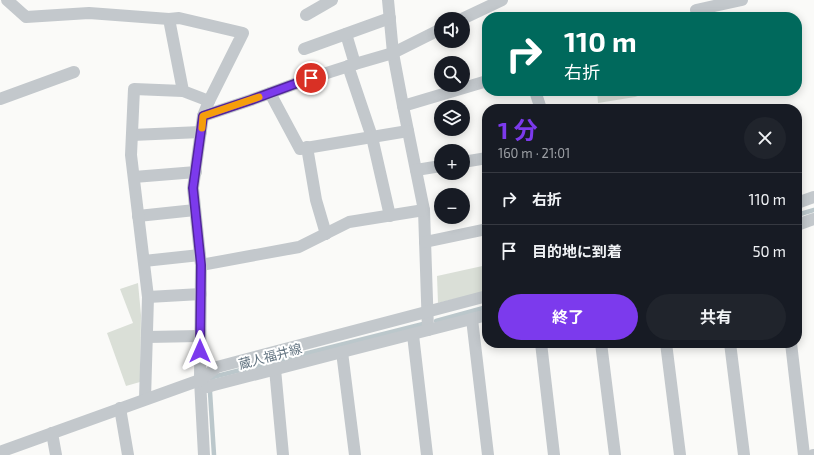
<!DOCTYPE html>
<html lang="ja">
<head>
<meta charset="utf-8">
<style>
	body { margin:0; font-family:"Exo 2","Noto Sans JP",sans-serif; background:#20242c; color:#f1f3f6; height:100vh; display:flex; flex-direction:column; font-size:15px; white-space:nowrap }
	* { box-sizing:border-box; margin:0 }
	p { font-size:13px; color:#9ea1a6 }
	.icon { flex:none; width:22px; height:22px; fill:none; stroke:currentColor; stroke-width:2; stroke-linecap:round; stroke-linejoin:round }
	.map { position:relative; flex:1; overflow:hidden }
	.panel { position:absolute; left:482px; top:104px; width:320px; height:244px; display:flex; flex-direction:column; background:#171b24; border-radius:16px; box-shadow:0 2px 10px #0003 }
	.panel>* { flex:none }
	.guide { position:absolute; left:482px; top:12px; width:320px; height:84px; border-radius:16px; box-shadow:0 2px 10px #0003; background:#00695c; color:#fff; overflow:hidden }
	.tools { position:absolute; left:434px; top:12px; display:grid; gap:8px }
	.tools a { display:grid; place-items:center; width:36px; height:36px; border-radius:50%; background:#171b24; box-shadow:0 2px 10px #0003; font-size:20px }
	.pin { position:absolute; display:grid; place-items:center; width:34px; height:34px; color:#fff; margin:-17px; border:2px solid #fff; border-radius:50%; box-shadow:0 1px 4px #0007 }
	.me { position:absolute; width:44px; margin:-22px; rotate:0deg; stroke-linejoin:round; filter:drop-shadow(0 0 3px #0008) }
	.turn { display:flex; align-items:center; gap:14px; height:84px; padding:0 16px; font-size:18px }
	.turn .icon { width:52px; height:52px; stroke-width:2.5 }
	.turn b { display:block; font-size:28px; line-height:34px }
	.round { display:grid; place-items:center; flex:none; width:42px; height:42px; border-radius:21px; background:#20242c }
	.head { display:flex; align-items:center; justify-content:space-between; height:68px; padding:0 16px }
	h1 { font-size:24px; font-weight:700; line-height:30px; color:#7c3aed }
	.action { display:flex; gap:8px; margin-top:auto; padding:8px 16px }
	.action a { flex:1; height:46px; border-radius:24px; background:#7c3aed; color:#fff; font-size:16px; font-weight:700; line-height:46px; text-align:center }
	.action a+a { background:#20242c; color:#f1f3f6 }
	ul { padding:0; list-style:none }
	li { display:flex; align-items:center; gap:12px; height:52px; padding:0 16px; border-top:1px solid #363941 }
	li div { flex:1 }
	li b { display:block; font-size:15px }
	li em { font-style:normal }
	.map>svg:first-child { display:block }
</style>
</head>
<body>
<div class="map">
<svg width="814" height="455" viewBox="0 0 814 455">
	<rect width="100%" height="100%" fill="#fafaf8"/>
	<g fill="#dadfd7">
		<polygon points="597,91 652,91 635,97 598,103"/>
		<polygon points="487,265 487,291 438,303 437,276"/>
		<polygon points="138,283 141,315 140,382 126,386 107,333 133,323 120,289"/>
	</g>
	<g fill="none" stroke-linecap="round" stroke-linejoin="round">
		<g stroke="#bbc7cb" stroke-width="4.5">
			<polyline points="797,215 814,210"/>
			<polyline points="436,321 487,307"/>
			<polyline points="212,380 213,377 423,324"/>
			<polyline points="211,387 210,392 214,455"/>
		</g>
		<g stroke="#c3c8cc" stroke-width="12">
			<polyline points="7,0 26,17 89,13 169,19 183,91 209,101"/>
			<polyline points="388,0 393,53 403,106 424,210 428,330"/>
			<polyline points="696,10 742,0"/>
			<polyline points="306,15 332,0"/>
			<polyline points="169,19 179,18 243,33 209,101 203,116 193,188 201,265 200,380 204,455"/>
			<polyline points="462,19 502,0"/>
			<polyline points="346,34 355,64"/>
			<polyline points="304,49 390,18"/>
			<polyline points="348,66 372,137 390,216"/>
			<polyline points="535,91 541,109"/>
			<polyline points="270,93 300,149 408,131"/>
			<polyline points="0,99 74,72"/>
			<polyline points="403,106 487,81"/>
			<polyline points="203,116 251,100 311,78 355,64 393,53 441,29"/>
			<polyline points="132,135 201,132"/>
			<polyline points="307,147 316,200 326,234"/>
			<polyline points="463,162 487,158"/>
			<polyline points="416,170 441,166"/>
			<polyline points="134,177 196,172"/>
			<polyline points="797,203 814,197"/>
			<polyline points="138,216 195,210"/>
			<polyline points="797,225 814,219"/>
			<polyline points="425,242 487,229"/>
			<polyline points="144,261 200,255"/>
			<polyline points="201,265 299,247 349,222 424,210"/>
			<polyline points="148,297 201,294"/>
			<polyline points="472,319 488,455"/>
			<polyline points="413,335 427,455"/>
			<polyline points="147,337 200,336"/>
			<polyline points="541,343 554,455"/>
			<polyline points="601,343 615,455"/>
			<polyline points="666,343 680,455"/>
			<polyline points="730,343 744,455"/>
			<polyline points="791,343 804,455"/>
			<polyline points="342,352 355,455"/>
			<polyline points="275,369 283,455"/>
			<polyline points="200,380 207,387 214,385 342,352 487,315"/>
			<polyline points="145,399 148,297 131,155 134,89 183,91"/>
			<polyline points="120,408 128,455"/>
			<polyline points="52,433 56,455"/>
			<polyline points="0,452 200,380 217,367 487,296"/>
			<polyline points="813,455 814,455"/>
		</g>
	</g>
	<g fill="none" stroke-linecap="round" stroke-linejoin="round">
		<g stroke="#51269a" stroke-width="10">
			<polyline id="route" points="200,351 201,265 193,188 203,116 251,100 311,78"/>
		</g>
		<use href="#route" stroke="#7c3aed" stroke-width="7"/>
		<polyline stroke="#f59e0b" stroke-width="7" points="202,128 203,116 259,97"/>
	</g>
	<g text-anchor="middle" stroke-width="4" stroke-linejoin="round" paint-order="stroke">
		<g font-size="13" fill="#657683" stroke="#fff">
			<text transform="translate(270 356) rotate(-15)" y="5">蔵人福井線</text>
		</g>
	</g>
</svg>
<div class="tools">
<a><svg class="icon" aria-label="sound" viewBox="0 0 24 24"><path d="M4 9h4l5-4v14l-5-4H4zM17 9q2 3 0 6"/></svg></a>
<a><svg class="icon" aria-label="search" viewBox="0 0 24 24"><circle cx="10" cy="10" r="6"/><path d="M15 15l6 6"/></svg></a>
<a><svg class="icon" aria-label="layers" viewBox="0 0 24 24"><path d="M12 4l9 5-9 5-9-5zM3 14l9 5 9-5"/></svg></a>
<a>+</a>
<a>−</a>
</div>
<div class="pin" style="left:311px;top:78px;background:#d93025"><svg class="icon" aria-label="arrive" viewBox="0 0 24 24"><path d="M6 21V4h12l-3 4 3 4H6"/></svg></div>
<svg class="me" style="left:200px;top:351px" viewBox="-20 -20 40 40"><path d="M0-17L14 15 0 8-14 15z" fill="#7c3aed" stroke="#fff" stroke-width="4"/></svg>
<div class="guide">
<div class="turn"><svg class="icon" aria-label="right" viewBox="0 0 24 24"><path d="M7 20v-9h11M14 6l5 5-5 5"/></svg><div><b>110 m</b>右折</div></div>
</div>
<section class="panel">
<div class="head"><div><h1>1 分</h1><p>160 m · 21:01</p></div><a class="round"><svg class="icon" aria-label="close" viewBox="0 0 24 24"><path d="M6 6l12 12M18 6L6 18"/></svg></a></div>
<ul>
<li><svg class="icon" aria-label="right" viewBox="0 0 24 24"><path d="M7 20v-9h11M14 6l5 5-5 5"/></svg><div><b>右折</b></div><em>110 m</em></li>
<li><svg class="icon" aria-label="arrive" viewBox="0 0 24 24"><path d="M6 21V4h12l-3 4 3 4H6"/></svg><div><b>目的地に到着</b></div><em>50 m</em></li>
</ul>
<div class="action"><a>終了</a><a>共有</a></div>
</section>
</div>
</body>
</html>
